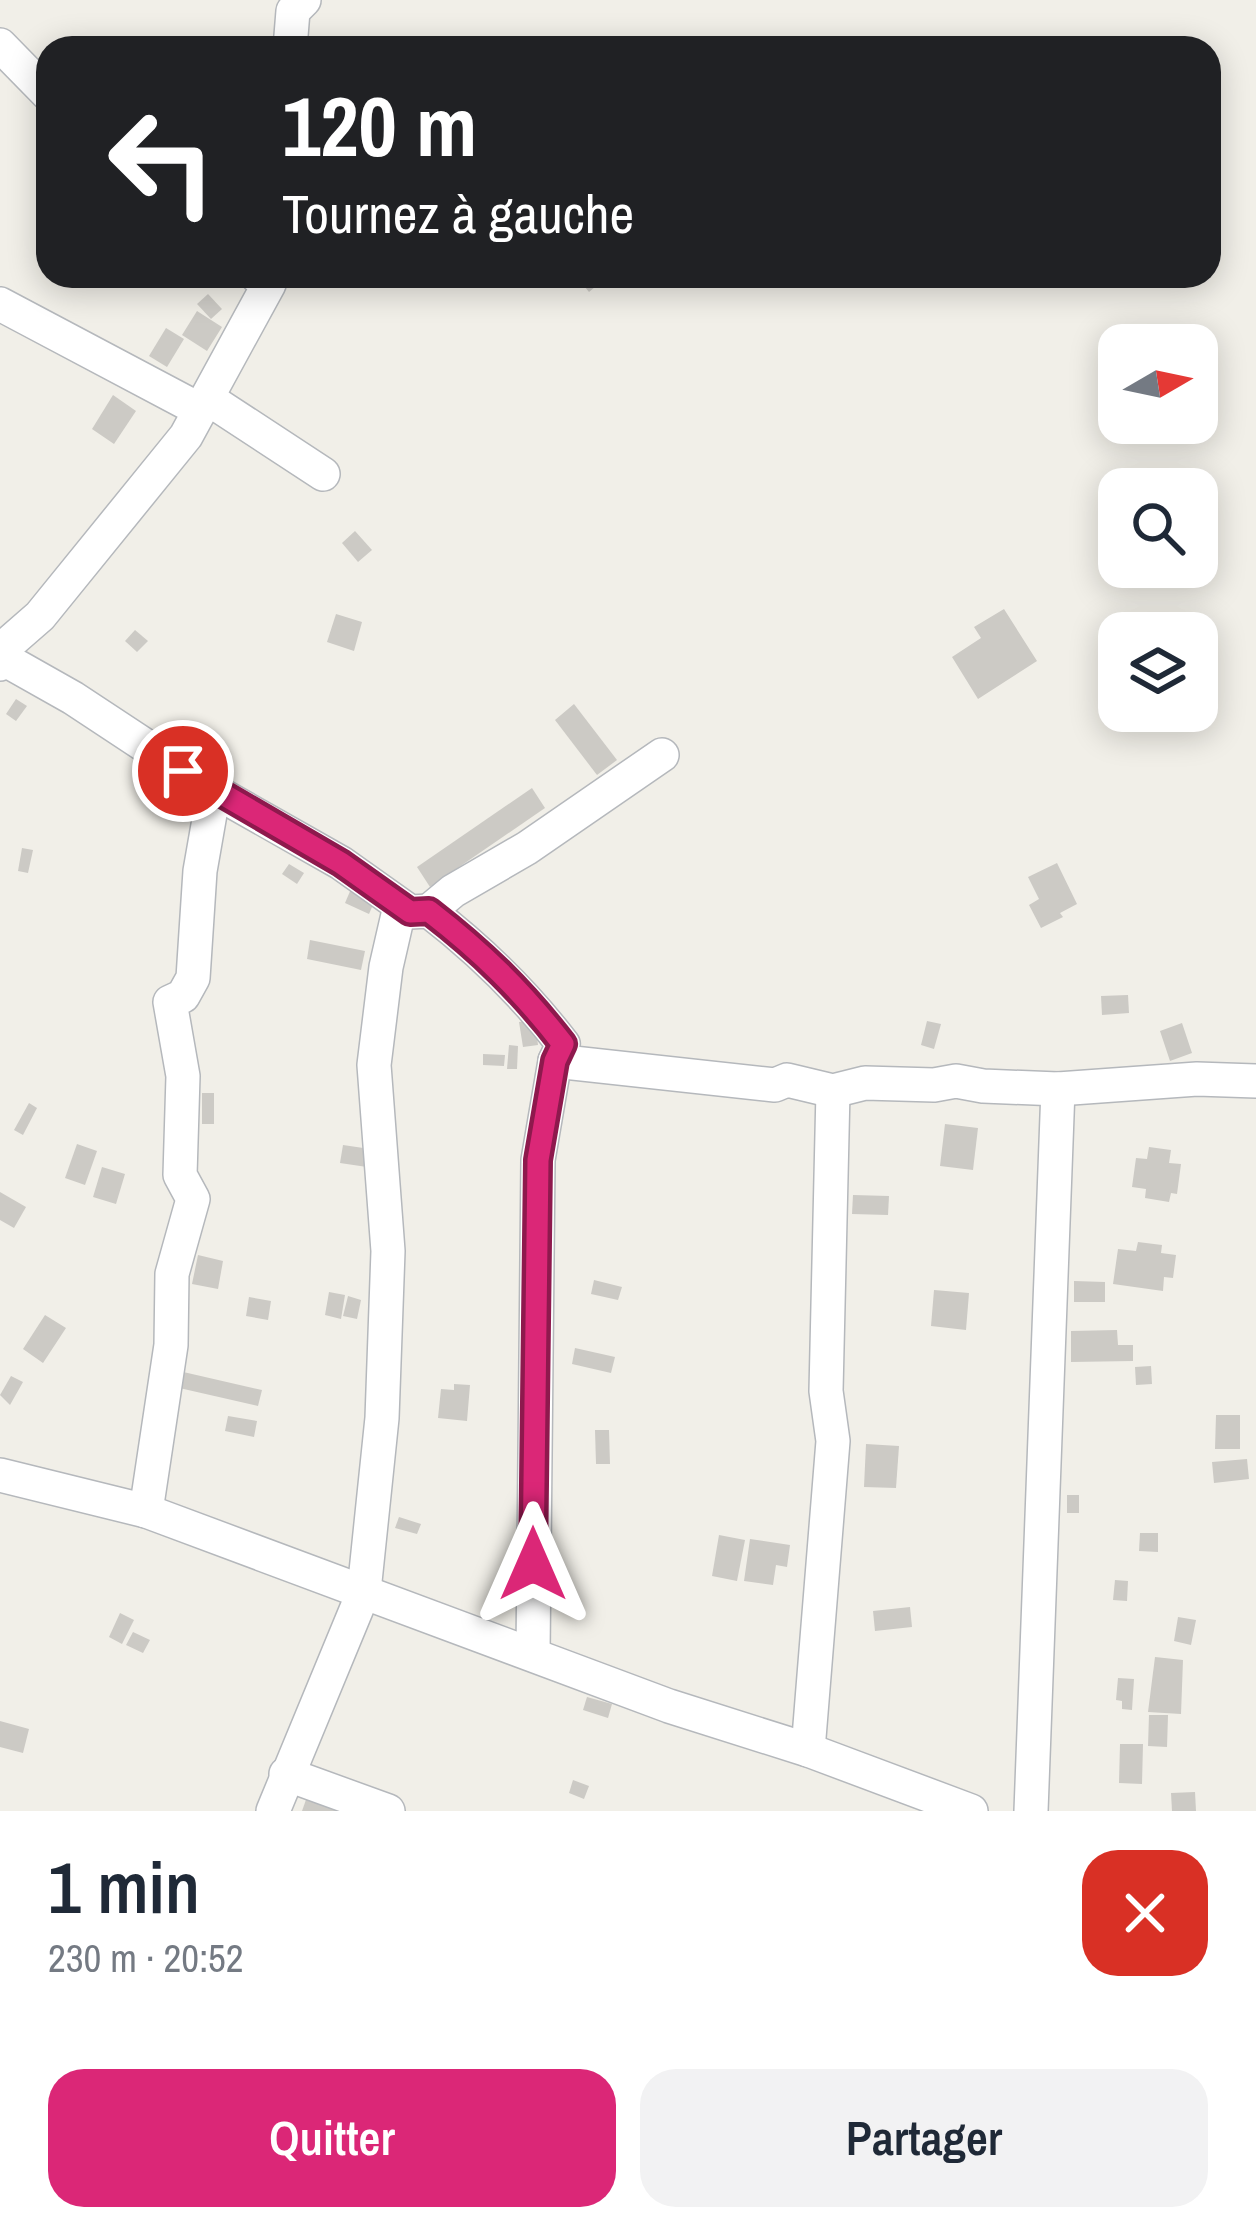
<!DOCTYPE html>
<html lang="fr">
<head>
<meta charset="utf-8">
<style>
	body { margin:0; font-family:"Archivo Narrow",sans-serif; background:#f2f2f3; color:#1f2937; height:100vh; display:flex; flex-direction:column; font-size:45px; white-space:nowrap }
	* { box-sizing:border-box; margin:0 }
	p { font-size:39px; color:#747a83 }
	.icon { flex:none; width:66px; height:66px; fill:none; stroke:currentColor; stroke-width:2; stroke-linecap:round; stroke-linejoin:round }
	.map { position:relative; height:1811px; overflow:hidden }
	.details { display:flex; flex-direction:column; background:#fff; flex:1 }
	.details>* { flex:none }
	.guide { position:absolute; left:36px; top:36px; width:1185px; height:252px; border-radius:36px; box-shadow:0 6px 30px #0003; background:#202124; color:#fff; overflow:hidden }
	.needle { width:78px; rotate:81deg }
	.tools { position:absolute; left:1098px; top:324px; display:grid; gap:24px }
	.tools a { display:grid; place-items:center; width:120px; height:120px; border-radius:24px; background:#fff; box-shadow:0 6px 30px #0003; font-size:60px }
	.pin { position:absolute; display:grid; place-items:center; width:102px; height:102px; color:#fff; margin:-51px; border:6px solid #fff; border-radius:50%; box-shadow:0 3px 12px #0007 }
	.me { position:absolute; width:132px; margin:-66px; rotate:0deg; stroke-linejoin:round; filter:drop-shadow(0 0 9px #0008) }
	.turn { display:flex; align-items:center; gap:42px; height:252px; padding:0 48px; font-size:54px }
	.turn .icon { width:156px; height:156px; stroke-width:2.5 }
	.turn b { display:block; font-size:84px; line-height:102px }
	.round { display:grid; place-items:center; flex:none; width:126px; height:126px; border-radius:36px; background:#f2f2f3 }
	.overview { display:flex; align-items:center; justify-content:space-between; height:204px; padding:0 48px }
	h1 { font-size:72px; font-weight:600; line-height:90px }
	.action { display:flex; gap:24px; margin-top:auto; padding:24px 48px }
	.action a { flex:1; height:138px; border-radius:36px; background:#db2777; color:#fff; font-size:48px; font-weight:600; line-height:138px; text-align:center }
	.action a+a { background:#f2f2f3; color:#1f2937 }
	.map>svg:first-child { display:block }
</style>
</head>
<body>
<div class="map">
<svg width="1256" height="1811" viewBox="0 0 1256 1811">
	<rect width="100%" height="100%" fill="#f1efe8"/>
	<g fill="#cccac5">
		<polygon points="576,276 608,276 589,292"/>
		<polygon points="208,294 222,309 211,319 197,304"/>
		<polygon points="197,311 222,327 207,351 182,335"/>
		<polygon points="166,328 184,339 167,367 149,356"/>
		<polygon points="113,395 136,411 114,444 92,429"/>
		<polygon points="355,531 372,550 358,562 342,543"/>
		<polygon points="1004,609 1037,661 978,699 952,657 981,638 974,627"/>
		<polygon points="336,614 362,622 354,651 327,642"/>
		<polygon points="135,630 148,641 137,652 125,641"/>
		<polygon points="16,699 27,706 16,721 6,714"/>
		<polygon points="574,704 617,760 597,775 555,720"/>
		<polygon points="532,788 545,808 430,887 417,867"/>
		<polygon points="22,848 33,850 28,873 18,871"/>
		<polygon points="1057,863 1077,904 1060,913 1063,917 1041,928 1029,905 1039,899 1028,877"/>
		<polygon points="289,864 304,873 297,884 282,874"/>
		<polygon points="351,889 375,900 369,914 345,903"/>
		<polygon points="310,940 365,951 361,970 307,959"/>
		<polygon points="1128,995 1129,1013 1102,1015 1101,996"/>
		<polygon points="535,1020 538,1045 523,1047 519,1022"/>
		<polygon points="927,1021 941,1024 934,1049 921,1045"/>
		<polygon points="1182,1023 1192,1053 1170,1061 1160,1031"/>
		<polygon points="509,1045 518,1046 517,1069 507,1069"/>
		<polygon points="483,1054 505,1055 504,1066 483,1065"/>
		<rect x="202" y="1093" width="12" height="31"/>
		<polygon points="29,1103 37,1108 23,1135 14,1130"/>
		<polygon points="945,1124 978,1128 973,1170 940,1166"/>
		<polygon points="77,1144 97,1151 85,1185 65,1178"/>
		<polygon points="343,1145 370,1149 367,1167 340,1163"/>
		<polygon points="1149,1147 1171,1150 1169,1163 1181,1164 1177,1194 1171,1193 1169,1202 1145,1198 1146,1189 1132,1187 1136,1158 1147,1159"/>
		<polygon points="102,1167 125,1174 116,1204 93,1197"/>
		<polygon points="0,1192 26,1207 14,1228 0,1220"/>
		<polygon points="853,1195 889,1196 888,1215 852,1214"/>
		<polygon points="1138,1242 1162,1245 1161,1253 1176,1255 1173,1278 1164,1277 1163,1291 1113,1284 1118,1249 1136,1251"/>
		<polygon points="198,1255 223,1261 218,1289 192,1284"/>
		<polygon points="594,1280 622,1287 618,1300 591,1294"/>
		<polygon points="1074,1281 1105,1282 1105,1302 1074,1302"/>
		<polygon points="934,1290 969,1293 966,1330 931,1326"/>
		<polygon points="329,1292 345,1295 341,1319 325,1315"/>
		<polygon points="348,1296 361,1300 357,1319 343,1316"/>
		<polygon points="249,1297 271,1301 268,1320 246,1316"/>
		<polygon points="45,1315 66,1328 43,1363 23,1349"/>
		<polygon points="1117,1330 1118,1345 1133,1345 1133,1361 1071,1362 1071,1331"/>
		<polygon points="575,1348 615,1357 611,1373 572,1364"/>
		<polygon points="1151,1366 1152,1384 1136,1385 1135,1367"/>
		<polygon points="179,1371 262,1390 258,1406 175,1387"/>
		<polygon points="11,1376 23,1382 10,1405 0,1395"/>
		<polygon points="454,1384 470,1385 467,1421 438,1418 441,1389 454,1390"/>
		<polygon points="1216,1415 1240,1415 1240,1449 1215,1449"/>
		<polygon points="228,1416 257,1421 254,1437 225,1431"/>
		<polygon points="595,1430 609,1430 610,1464 596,1464"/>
		<polygon points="866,1444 899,1446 896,1488 864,1487"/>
		<polygon points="1247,1459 1249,1479 1214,1483 1212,1462"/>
		<rect x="1067" y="1495" width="12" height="18"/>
		<polygon points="399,1517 421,1524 417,1534 395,1528"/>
		<polygon points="1140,1533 1158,1533 1158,1552 1139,1551"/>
		<polygon points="719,1535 745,1540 737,1581 712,1576"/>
		<polygon points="750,1539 790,1545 787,1567 776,1565 773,1585 744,1581"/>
		<polygon points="1115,1580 1128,1581 1127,1601 1113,1600"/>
		<polygon points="910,1607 912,1627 875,1631 873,1611"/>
		<polygon points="120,1613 134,1620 122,1644 109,1637"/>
		<polygon points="1178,1617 1196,1620 1191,1645 1174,1641"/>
		<polygon points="133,1632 150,1640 143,1653 126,1645"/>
		<polygon points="1155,1657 1183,1660 1181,1714 1148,1712"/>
		<polygon points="1118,1678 1134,1679 1132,1710 1122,1709 1122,1701 1116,1700"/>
		<polygon points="587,1697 612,1704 608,1718 583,1710"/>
		<polygon points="1149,1715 1168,1715 1167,1747 1148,1746"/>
		<polygon points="0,1721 29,1729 23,1753 0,1747"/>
		<polygon points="1120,1744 1143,1744 1142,1784 1119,1783"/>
		<polygon points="573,1780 589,1786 584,1799 569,1793"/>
		<polygon points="1195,1792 1196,1811 1172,1811 1171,1793"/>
		<polygon points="308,1794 348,1811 302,1811"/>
	</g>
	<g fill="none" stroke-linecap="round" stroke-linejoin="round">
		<g stroke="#b5b8bc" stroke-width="36">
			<g id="minor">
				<polyline points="0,45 48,94"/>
				<polyline points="290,48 293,11 304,0"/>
				<polyline points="0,304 200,410"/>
				<polyline points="207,398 323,474"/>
				<path d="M4,659L73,698L214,791L341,863L410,912L429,911C481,951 523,992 563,1044L555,1061L538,1160L533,1653"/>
				<polyline points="0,664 9,643 40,616 186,436 269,284 257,276"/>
				<polyline points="429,911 453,891 527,848 662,755"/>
				<polyline points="555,1061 775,1085 787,1080 833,1091 865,1083 934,1085 956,1081 983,1086 1058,1089 1197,1079 1256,1081"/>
				<polyline points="0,1475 146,1511 669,1706 808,1750 971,1811"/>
				<polyline points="146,1511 171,1345 172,1274 193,1199 180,1175 183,1076 170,1002 183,996 193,978 200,871 214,791"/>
				<polyline points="808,1750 833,1441 826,1391 833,1091"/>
				<polyline points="286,1774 388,1811"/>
				<polyline points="273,1811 364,1591 382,1418 388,1251 374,1065 386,967 400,906"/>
				<polyline points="1031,1811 1058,1089"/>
			</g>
		</g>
		<use href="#minor" stroke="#fff" stroke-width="33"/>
	</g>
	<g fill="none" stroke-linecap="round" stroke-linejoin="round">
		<g stroke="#8e194d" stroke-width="30">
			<path id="route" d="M183,771L341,863L410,912L429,911C482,952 522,991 563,1044L555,1061L538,1160L533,1564"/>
		</g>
		<use href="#route" stroke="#db2777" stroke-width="21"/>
	</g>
</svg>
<div class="tools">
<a><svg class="needle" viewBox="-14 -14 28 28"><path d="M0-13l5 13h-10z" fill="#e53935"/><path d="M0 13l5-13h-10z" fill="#747a83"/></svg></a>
<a><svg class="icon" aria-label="search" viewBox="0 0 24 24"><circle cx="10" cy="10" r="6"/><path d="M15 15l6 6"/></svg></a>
<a><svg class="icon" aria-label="layers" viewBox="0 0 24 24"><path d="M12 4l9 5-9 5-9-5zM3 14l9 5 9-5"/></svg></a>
</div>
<div class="pin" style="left:183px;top:771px;background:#d93025"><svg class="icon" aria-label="arrive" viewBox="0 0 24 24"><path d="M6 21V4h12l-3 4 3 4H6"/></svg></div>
<svg class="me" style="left:533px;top:1564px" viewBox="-20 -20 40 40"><path d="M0-17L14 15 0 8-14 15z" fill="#db2777" stroke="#fff" stroke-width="4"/></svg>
<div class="guide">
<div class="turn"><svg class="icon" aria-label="left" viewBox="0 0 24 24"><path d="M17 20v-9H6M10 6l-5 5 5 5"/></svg><div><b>120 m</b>Tournez à gauche</div></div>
</div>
</div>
<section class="details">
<div class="overview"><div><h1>1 min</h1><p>230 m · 20:52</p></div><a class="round" style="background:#d93025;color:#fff"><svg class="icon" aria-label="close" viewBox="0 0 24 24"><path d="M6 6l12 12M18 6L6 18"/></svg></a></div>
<div class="action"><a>Quitter</a><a>Partager</a></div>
</section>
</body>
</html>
